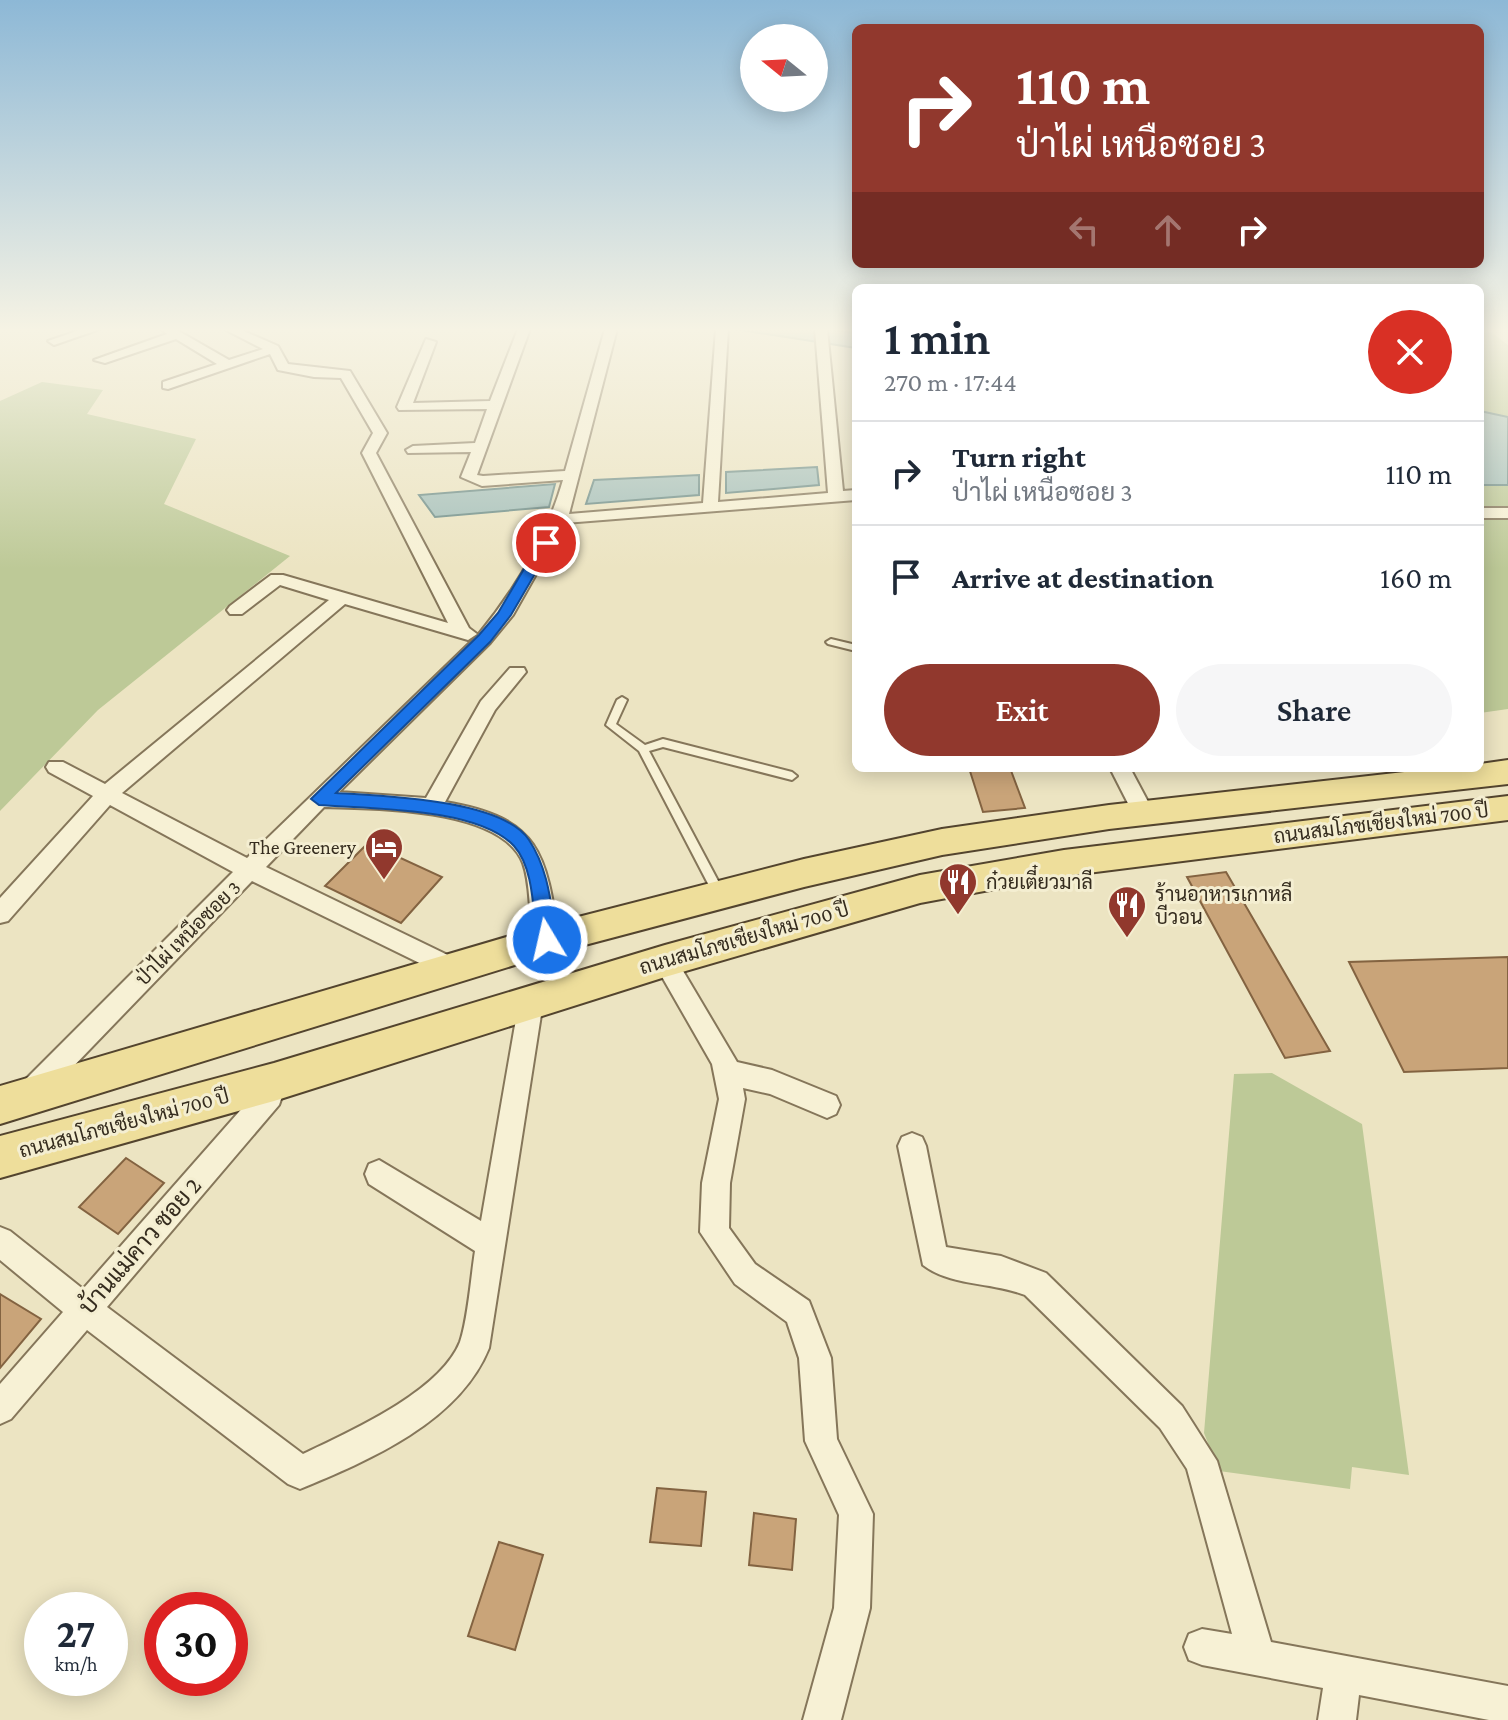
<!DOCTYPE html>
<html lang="en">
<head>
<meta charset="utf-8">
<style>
	body { margin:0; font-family:"Crimson Pro",Sarabun,serif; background:#f6f6f7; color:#1f2937; height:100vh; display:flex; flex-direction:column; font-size:30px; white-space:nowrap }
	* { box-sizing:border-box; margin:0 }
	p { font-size:26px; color:#747a83 }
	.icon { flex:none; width:44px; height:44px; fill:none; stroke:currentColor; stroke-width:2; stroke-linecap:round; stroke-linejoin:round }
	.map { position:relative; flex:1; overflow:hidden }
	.side { position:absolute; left:852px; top:284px; width:632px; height:488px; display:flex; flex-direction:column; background:#fff; border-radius:12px; box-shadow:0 4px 20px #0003 }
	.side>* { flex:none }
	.top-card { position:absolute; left:852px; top:24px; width:632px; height:244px; border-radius:12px; box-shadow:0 4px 20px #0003; background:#91382d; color:#fff; overflow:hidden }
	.needle { width:52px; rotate:288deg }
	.controls { position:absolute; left:740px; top:24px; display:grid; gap:16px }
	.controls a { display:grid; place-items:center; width:88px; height:88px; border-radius:50%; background:#fff; box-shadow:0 4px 20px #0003; font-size:40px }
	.speed { position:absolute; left:24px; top:1592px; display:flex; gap:16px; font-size:40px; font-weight:700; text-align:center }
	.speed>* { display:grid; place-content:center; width:104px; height:104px; border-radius:50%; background:#fff; box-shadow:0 4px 20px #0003; line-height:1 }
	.speed small { font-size:20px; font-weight:400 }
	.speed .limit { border:12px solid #d22; background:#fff; color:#111 }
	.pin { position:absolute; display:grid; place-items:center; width:68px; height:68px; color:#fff; margin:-34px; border:4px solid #fff; border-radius:50%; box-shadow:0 2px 8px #0007 }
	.me { position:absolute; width:88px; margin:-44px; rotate:351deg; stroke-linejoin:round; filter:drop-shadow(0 0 6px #0008) }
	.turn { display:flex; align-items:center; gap:28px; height:168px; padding:0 32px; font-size:36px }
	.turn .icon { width:104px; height:104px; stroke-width:2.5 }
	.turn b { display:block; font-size:56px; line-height:68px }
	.lanes { display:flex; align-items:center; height:76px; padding:0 32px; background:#0003; justify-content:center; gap:40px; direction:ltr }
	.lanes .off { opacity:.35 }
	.round { display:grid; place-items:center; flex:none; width:84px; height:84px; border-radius:42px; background:#f6f6f7 }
	.head { display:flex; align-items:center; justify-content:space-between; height:136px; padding:0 32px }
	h1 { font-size:48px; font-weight:600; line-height:60px }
	.primary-button { display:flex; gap:16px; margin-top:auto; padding:16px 32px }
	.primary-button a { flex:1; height:92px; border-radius:48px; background:#91382d; color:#fff; font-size:32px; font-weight:600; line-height:92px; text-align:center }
	.primary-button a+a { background:#f6f6f7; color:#1f2937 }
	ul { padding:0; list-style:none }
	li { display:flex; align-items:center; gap:24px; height:104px; padding:0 32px; border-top:2px solid #e0e1e3 }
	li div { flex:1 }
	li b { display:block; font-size:30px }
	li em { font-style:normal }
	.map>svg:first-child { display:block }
</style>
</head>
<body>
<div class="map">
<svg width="1508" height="1720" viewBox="0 0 1508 1720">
	<rect width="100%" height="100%" fill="#ece4c2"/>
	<g fill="#bdc997">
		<polygon points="1480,329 1487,329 1508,345 1508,417 1480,411"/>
		<polygon points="42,382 103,390 87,414 196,439 164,504 290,556 98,710 0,811 0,401"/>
		<polygon points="1480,485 1508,485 1508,709 1480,713"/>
		<polygon points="1272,1073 1362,1124 1409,1475 1352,1467 1350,1489 1219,1471 1204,1433 1234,1074"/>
	</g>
	<g fill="#a4bfba" stroke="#6c8c88" stroke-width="2">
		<polygon points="734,329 824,329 856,333 856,348"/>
		<polygon points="1480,411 1508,417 1508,485 1480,485"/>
		<polygon points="817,467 819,485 726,493 726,472"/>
		<polygon points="699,475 699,495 586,504 594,480"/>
		<polygon points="555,484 549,507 435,517 419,495"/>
	</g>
	<g fill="#c9a479" stroke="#836341" stroke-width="2">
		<polygon points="969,768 1010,768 1025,808 983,812"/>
		<polygon points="368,843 442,877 401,923 325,886"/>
		<polygon points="1226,872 1330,1051 1285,1058 1187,877"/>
		<polygon points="1508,957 1508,1068 1404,1072 1349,962"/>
		<polygon points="126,1158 164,1183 118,1234 79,1207"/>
		<polygon points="0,1294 41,1319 0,1368"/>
		<polygon points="657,1488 706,1492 701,1546 650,1542"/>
		<polygon points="754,1513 796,1519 792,1570 749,1565"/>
		<polygon points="499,1542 543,1555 515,1650 468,1636"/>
	</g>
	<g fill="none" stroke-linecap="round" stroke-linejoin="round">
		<g stroke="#85765a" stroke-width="4">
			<g id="service">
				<polygon points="831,639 856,645 856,651 828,644 826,642"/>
				<polygon points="622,697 627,700 616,724 645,745 663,739 792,772 797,776 792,780 663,747 649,751 725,894 723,897 715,897 639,751 606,725 617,700"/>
			</g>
		</g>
		<g stroke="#85765a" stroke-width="4">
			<g id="minor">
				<polygon points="83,329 100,329 54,345 48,341"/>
				<path d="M161,329H175L229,360L263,349L224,329H239L278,346L288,364L350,371L387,433L376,453L469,628L477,634L468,640L345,604L122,793L247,858L478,635C515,590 547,536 563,480L482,486L461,477L471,452L408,453L406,450L413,446L475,443L487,409L399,410L397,407L426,339L436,342L413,403L490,401L518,329H530L477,475L483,476L565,471L605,329H617L569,514L703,503L716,329H728L718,502L828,493L815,329H827L843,491L856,490V500L565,523L513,615L490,643L339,792L426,798L481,701L510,668H524L526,672L495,710L445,802C541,818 546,854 559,940L555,947L547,950L539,947C526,922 533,890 523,863C501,807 374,809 324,807L266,867L460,961L464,968L460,975L452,978L444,975L252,881L41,1100L32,1103L23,1100L19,1091L23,1082L233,872L110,805L8,921L0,923V898L93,796L49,772L46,767L49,762H63L105,784L329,600L280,585L242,614H230L227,610L230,606L271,575H283L448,623L362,453L373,433L341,378L314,377L278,370L270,354L168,389L163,388V382L217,364L176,339L105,363L94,360L167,334Z"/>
				<rect x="1480" y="508" width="28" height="10"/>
				<polygon points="1110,768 1130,768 1154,813 1150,819 1136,819"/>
				<polygon points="665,951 673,954 737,1062 772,1070 836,1096 840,1105 836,1114 827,1118 770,1094 743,1088 745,1099 730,1183 729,1228 755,1264 809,1301 831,1358 837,1439 873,1514 870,1608 841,1720 803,1720 834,1608 839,1515 805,1441 799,1358 787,1322 735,1284 700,1232 702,1183 719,1099 712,1064 653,961 657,954"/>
				<path d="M531,991L540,994L543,1002L489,1348C459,1422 370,1460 300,1489L288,1484L87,1330L11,1419L0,1424V1384L63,1312L0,1260V1227L10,1231L83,1289L259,1089L265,1073L274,1070L283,1073L287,1082L279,1105L107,1307L303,1454C349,1432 440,1392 460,1342C468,1319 471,1276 475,1251L369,1184L365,1174L369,1164L379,1160L481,1221L519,1002L522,994Z"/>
				<path d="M912,1133L922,1137L926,1146L946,1247L1001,1256L1046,1273L1182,1406L1217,1461L1271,1642L1508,1686V1720H1489L1359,1695L1356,1720H1318L1323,1688L1202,1665L1189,1660L1184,1647L1189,1634L1202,1629L1232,1634L1187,1469L1160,1428L1025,1295C992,1282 950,1286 923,1265L898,1146L902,1137Z"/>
			</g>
		</g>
		<g stroke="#53442e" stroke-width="4">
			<g id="primary">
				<polygon points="1508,760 1508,784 1109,829 942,855 804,887 547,955 0,1124 0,1086 547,925 804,859 942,829 1109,805 1440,768 1480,768 1480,764"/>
				<polygon points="1508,796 1508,820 1064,876 920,903 665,977 274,1101 0,1178 0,1136 274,1063 665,945 920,875 1064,850"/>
			</g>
		</g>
		<use href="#service" fill="#f7f1d5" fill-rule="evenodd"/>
		<use href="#minor" fill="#f7f1d5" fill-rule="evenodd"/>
		<use href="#primary" fill="#eede9b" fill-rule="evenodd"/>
	</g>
	<linearGradient id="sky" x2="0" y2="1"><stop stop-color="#8db8d6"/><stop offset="0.58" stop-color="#f6f3e4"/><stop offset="1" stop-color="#f6f3e4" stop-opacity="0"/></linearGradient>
	<rect width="1508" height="569" fill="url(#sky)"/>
	<path fill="#1a73e8" stroke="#114b97" stroke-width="2" d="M541,540L553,543L511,615L490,642L336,793C381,796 502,799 529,840C549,870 551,906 557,940L554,946H540L537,940C533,912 534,868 514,846C478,807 370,809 319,805L311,799L479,635L498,613Z"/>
	<defs>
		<g id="hotel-pin" transform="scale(2)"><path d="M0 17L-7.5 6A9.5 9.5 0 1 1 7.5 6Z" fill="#91382d" stroke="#f4eed1"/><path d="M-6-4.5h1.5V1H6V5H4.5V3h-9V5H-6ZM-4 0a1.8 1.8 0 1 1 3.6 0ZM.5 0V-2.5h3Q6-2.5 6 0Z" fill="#fff"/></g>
		<g id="restaurant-pin" transform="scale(2)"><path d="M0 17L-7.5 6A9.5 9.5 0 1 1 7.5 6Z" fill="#91382d" stroke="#f4eed1"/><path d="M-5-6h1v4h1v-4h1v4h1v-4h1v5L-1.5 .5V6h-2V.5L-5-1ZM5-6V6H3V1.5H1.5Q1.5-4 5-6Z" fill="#fff"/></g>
	</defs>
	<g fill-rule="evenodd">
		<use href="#hotel-pin" x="384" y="847"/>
		<use href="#restaurant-pin" x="958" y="882"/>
		<use href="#restaurant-pin" x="1127" y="905"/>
	</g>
	<g text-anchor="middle" stroke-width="6" stroke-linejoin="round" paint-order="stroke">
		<g font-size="20" fill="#352c1e" stroke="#f4eed1">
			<text transform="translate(1381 823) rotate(-7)" y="7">ถนนสมโภชเชียงใหม่ 700 ปี</text>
			<text transform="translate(188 933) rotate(-45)" y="7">ป่าไผ่ เหนือซอย 3</text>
			<text transform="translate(744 938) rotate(-16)" y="7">ถนนสมโภชเชียงใหม่ 700 ปี</text>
			<text transform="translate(124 1123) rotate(-15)" y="7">ถนนสมโภชเชียงใหม่ 700 ปี</text>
		</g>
		<g font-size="20" fill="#352c1e" stroke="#f4eed1" text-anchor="start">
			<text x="356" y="854" text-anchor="end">The Greenery</text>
			<text x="986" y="889">ก๋วยเตี๋ยวมาลี</text>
			<text x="1155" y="901">ร้านอาหารเกาหลี<tspan x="1155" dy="23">บีวอน</tspan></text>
		</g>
		<g font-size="24" fill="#352c1e" stroke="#f4eed1">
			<text transform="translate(140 1246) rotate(-49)" y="8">บ้านแม่คาว ซอย 2</text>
		</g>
	</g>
</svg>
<div class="controls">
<a><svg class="needle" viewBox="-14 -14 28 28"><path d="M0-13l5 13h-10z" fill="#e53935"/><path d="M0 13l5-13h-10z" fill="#747a83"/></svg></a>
</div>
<div class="speed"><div>27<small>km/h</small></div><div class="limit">30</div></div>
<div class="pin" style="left:546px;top:543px;background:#d93025"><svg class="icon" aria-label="arrive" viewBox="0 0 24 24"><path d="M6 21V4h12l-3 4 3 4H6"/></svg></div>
<svg class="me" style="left:547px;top:940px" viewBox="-20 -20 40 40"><circle r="17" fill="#1a73e8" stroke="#fff" stroke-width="3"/><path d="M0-11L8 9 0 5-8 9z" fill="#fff"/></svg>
<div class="top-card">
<div class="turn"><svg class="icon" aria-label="right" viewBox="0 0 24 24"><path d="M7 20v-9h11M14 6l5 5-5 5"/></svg><div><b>110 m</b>ป่าไผ่ เหนือซอย 3</div></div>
<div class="lanes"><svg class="icon off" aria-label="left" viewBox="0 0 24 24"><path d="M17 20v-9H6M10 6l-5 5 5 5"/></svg><svg class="icon off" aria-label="ahead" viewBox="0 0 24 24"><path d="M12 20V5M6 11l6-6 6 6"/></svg><svg class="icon" aria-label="right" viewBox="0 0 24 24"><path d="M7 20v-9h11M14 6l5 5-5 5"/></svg></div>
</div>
<section class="side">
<div class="head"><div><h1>1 min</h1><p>270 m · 17:44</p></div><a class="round" style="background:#d93025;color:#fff"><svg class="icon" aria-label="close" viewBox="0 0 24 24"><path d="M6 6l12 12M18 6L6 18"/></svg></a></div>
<ul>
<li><svg class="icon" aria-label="right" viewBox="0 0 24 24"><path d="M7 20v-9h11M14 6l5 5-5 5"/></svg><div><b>Turn right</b><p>ป่าไผ่ เหนือซอย 3</p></div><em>110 m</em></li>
<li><svg class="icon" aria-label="arrive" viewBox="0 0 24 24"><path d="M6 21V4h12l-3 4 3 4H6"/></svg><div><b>Arrive at destination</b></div><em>160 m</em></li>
</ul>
<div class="primary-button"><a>Exit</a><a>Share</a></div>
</section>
</div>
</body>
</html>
